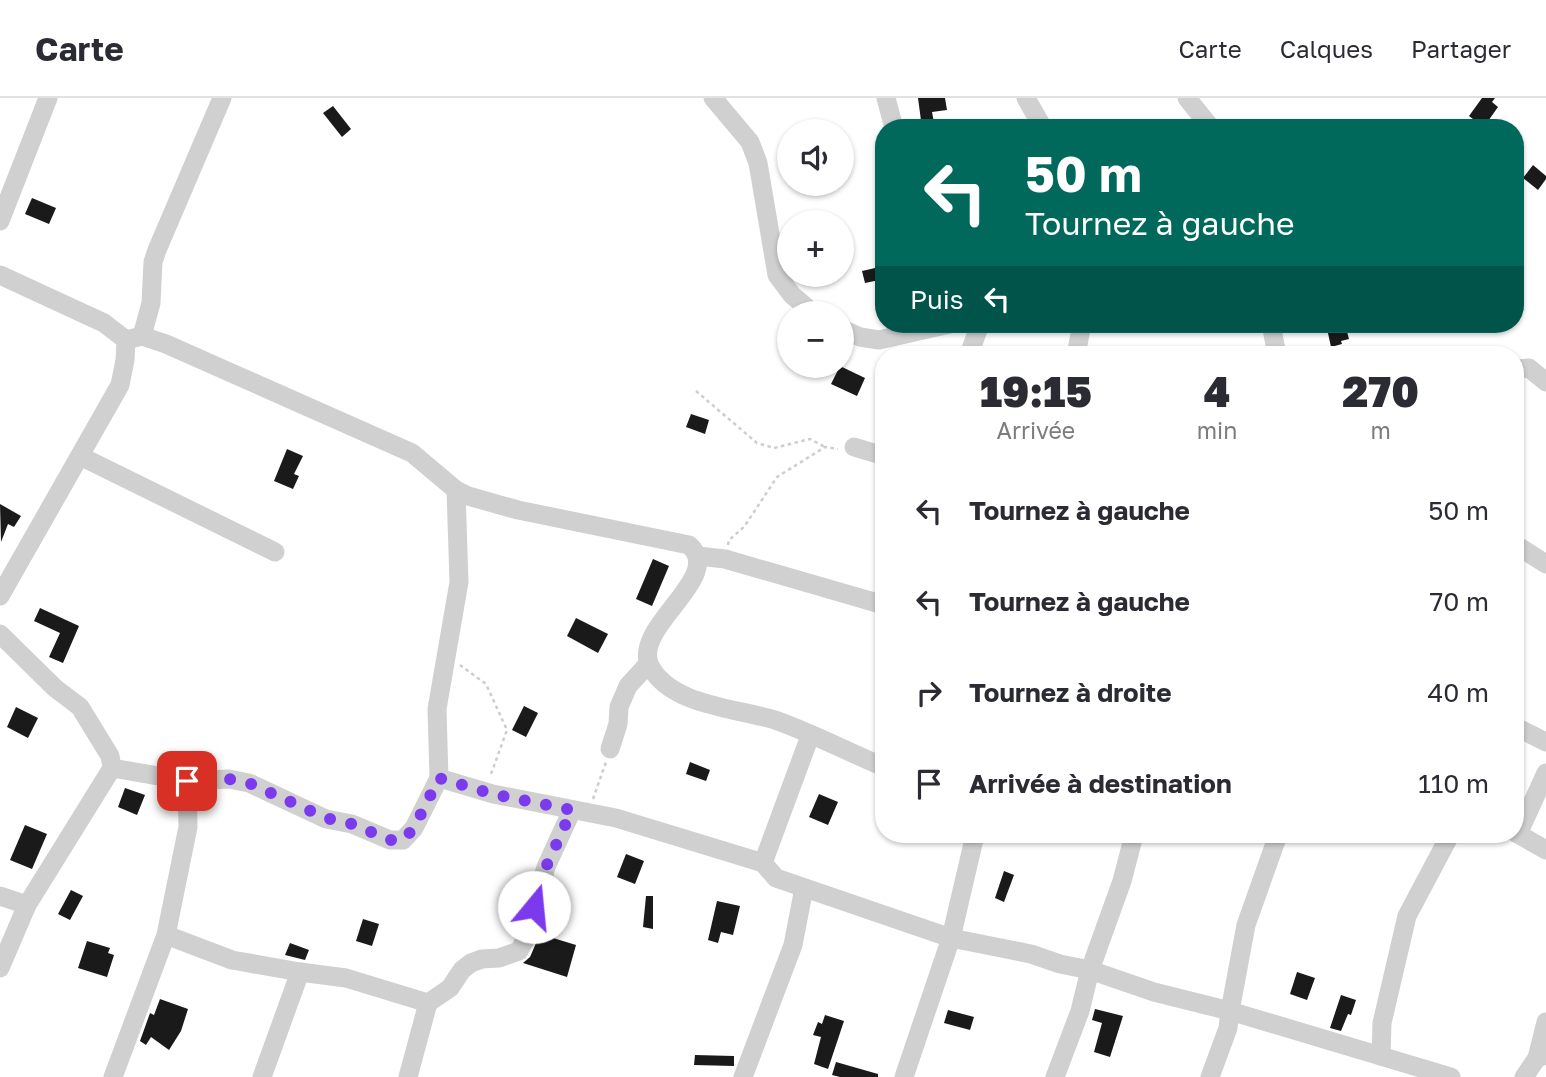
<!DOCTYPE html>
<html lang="fr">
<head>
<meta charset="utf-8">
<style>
	body { margin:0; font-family:"Golos Text",sans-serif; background:#f7f7f7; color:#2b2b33; height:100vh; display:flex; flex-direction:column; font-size:26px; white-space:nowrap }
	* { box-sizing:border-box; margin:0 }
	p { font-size:23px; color:#7c7c81 }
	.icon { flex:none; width:38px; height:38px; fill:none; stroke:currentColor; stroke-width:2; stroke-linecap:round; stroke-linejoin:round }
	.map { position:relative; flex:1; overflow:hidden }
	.side { position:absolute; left:875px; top:248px; width:649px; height:497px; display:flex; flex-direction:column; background:#fff; border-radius:28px; box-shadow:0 2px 5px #0004 }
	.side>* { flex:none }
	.top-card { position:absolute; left:875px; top:21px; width:649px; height:214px; border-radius:28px; box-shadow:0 2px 5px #0004; background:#00695c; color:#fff; overflow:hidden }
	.buttons { position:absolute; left:777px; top:21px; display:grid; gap:14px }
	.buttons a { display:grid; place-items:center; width:77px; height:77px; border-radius:50%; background:#fff; box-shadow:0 2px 5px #0004; font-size:35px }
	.pin { position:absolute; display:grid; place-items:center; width:60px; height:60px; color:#fff; margin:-30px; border-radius:14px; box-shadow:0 4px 10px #0006 }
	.me { position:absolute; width:77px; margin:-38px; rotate:17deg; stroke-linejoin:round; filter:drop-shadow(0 0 5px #0008) }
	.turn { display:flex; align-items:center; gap:24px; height:147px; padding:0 35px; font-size:32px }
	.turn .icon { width:91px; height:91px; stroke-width:2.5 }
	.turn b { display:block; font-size:49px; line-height:60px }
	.then { display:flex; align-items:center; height:66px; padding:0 35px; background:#0003; gap:14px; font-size:26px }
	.eta { display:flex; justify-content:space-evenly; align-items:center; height:119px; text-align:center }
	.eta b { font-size:42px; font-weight:800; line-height:49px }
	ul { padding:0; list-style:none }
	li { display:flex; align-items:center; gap:21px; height:91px; padding:0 35px }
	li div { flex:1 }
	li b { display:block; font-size:26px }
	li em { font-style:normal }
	header { display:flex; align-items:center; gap:42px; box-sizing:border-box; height:98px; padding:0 35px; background:#fff; border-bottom:2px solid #e1e1e2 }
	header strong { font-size:33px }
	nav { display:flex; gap:38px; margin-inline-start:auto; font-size:24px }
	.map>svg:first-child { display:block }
</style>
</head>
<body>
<header>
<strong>Carte</strong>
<nav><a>Carte</a><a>Calques</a><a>Partager</a></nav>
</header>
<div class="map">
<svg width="1546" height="979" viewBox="0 0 1546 979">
	<rect width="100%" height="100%" fill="#fff"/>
	<g fill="#1a1a1a">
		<polygon points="918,0 945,0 947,12 932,14 935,30 922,30"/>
		<polygon points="1482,0 1495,0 1492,4 1498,9 1486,26 1480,21 1477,24 1469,18"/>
		<polygon points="333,8 351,31 342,39 323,15"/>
		<polygon points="1533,67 1546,78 1546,81 1538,92 1523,80"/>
		<polygon points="32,100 56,110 49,126 25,116"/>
		<polygon points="884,168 884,181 865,185 862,173"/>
		<polygon points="1326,226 1345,226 1349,241 1341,243 1342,246 1331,249"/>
		<polygon points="840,268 865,280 857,298 831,286"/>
		<polygon points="691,316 709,322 705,336 686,329"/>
		<polygon points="287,351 303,358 294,376 299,378 293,391 274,383"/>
		<polygon points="0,406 21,418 14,429 8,426 1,444"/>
		<polygon points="653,461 669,468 652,508 636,501"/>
		<polygon points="40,510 79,528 63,565 49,559 60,535 34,523"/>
		<polygon points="576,520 608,536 598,555 567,538"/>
		<polygon points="524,608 538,615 526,639 512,632"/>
		<polygon points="16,609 38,620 28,640 7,629"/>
		<polygon points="690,664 710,672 706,683 686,676"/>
		<polygon points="125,690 145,697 137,717 118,709"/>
		<polygon points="819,696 838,704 828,727 809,719"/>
		<polygon points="25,727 47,736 32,771 10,762"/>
		<polygon points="626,756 644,763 635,786 617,779"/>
		<polygon points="1004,773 1014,777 1004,804 995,800"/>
		<polygon points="71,792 83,798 70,822 58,816"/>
		<polygon points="646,798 653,798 653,831 643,829"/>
		<polygon points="717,803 740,808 733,837 721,834 718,845 708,842"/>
		<polygon points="363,821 379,826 372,848 356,843"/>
		<polygon points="540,836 576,847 567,879 523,865 530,859"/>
		<polygon points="87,843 110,850 108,855 114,857 107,879 78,870"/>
		<polygon points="290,845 309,852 305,862 285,857"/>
		<polygon points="1297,874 1315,880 1307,902 1290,896"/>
		<polygon points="1341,897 1356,902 1351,917 1348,916 1341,933 1330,930"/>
		<polygon points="160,901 188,911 181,933 169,952 151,939 146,947 140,943 150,915 154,917"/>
		<polygon points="1095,911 1123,918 1110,959 1094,954 1102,925 1092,922"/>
		<polygon points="948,912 974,919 970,932 944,925"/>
		<polygon points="825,917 844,923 828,971 814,966 821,939 813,937 818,924 822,926"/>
		<polygon points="695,957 734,958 734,968 694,967"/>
		<polygon points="836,964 878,976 878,979 840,979 832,977"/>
	</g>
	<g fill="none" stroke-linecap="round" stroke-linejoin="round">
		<g stroke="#cdcdcd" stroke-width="2.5" stroke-dasharray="3.5 3.5" stroke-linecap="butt">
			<polyline points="696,293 757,345 774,350 810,341 825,349"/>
			<polyline points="728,447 729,442 744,429 777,379 825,349 838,351"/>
			<polyline points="460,567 486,586 507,632 490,679"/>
			<polyline points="593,701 606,664"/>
		</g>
		<g stroke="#d0d0d0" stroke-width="19">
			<polyline points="713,0 750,44 758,65 777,177 792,197 813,215"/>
			<polyline points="886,0 894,30"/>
			<polyline points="1026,0 1043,30"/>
			<polyline points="1187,0 1211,30"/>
			<polyline points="0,123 48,0"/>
			<polyline points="0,177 104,225 126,242 125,262 120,287 0,498"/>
			<polyline points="1271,226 1277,257"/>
			<polyline points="842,231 860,239 879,242 950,226"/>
			<polyline points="142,238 151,205 153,164 157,152 222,0"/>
			<path d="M126,242L142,238L166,246L412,355L456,392L468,398L518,412L689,447C726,479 631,529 650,568C671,608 737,610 775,622C812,635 848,654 884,669"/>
			<polyline points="969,257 980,226"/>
			<polyline points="1076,257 1082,226"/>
			<polyline points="1516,271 1529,270 1546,284"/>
			<polyline points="854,349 884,358"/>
			<polyline points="80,358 275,454"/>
			<polyline points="1516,447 1546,466"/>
			<polyline points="698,458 725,461 884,507"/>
			<polyline points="0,536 55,590 80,609 110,658 112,670 27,807 0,870"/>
			<polyline points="1516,629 1546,644"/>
			<polyline points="610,651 618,626 619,609 628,588 649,565"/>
			<polyline points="112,670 187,683 229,681 249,685 326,721 352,726 390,742 403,742 414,730 439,680 437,611 459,484 456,392"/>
			<polyline points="439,680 493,696 616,720 763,765 776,780 951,840 1031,856 1060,866 1090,872 1154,894 1230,913 1246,827 1278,737"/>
			<polyline points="1516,735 1546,752"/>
			<polyline points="1518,736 1546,675"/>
			<polyline points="763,765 810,638"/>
			<polyline points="0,798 27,807"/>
			<polyline points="166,837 232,862 300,874 262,979"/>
			<polyline points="300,874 346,880 428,905 408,979"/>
			<polyline points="428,905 450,890 462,872 471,865 482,861 499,860 519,853 525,842 546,769 572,712"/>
			<polyline points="1381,958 1382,925 1407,818 1450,737"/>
			<polyline points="1537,960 1546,924"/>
			<polyline points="113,979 166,837 188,729 187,683"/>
			<polyline points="743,979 793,847 804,790"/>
			<polyline points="904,979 951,840 975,737"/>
			<polyline points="1055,979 1080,913 1090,872 1122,783 1134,737"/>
			<polyline points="1210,979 1228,930 1230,913 1451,979"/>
			<polyline points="1524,979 1537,960 1546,957"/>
		</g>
	</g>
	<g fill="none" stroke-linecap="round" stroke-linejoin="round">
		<polyline stroke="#7c3aed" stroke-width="12" stroke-dasharray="0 21.6" points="187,683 229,681 249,685 326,720 352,726 390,742 403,742 414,730 439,680 493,696 572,712 546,769 534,809"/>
	</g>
</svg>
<div class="buttons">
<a><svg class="icon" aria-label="sound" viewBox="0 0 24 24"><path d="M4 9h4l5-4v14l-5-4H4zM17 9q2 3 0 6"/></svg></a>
<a>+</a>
<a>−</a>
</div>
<div class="pin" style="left:187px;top:683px;background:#d93025"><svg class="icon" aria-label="arrive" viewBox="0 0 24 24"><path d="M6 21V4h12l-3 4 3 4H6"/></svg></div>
<svg class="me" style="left:534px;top:809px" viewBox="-20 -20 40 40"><circle r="19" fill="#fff"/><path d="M0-13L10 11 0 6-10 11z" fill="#7c3aed"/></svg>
<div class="top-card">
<div class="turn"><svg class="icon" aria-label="left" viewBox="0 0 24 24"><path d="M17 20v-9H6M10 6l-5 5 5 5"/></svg><div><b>50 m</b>Tournez à gauche</div></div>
<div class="then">Puis<svg class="icon" aria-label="left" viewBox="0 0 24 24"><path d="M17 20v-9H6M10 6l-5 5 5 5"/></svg></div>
</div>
<section class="side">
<div class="eta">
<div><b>19:15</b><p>Arrivée</p></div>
<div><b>4</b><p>min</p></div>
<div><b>270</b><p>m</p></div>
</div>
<ul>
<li><svg class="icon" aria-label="left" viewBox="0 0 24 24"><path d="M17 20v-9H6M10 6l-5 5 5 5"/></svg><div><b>Tournez à gauche</b></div><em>50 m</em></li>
<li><svg class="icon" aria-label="left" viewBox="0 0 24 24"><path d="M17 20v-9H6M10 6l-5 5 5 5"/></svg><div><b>Tournez à gauche</b></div><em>70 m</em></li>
<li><svg class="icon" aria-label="right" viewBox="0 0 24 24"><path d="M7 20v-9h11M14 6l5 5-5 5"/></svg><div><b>Tournez à droite</b></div><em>40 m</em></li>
<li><svg class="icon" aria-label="arrive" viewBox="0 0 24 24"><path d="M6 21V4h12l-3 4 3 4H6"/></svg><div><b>Arrivée à destination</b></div><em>110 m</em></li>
</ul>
</section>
</div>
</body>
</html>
